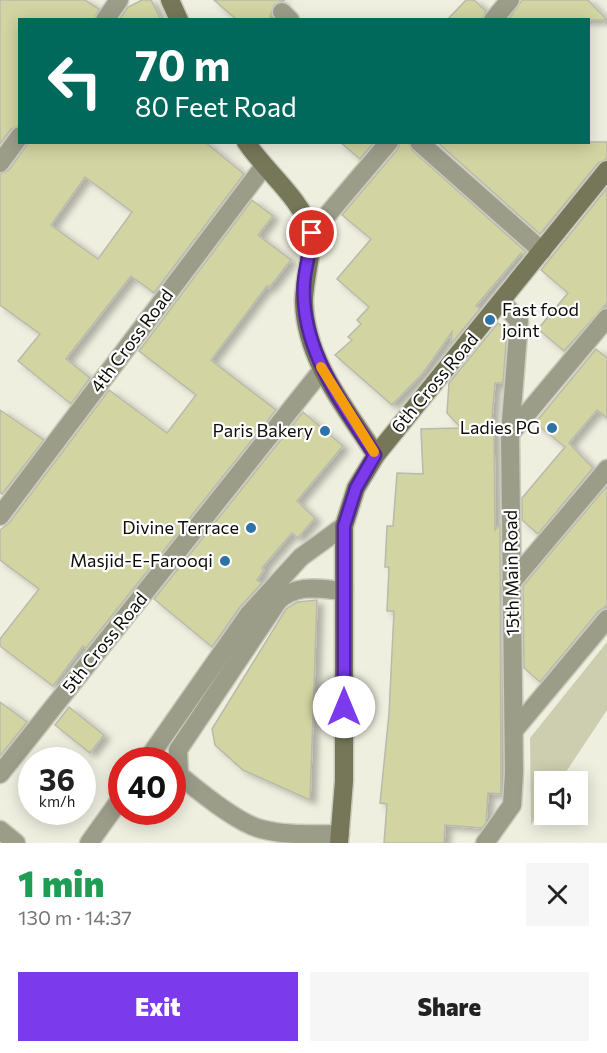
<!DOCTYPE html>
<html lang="en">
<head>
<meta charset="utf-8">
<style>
	body { margin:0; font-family:Commissioner,sans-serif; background:#f6f6f6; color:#222; height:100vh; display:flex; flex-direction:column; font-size:22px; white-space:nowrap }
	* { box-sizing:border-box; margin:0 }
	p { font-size:20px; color:#767676 }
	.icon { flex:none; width:33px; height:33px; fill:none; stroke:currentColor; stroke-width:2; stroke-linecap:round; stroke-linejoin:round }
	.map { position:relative; height:843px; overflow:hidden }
	.details { display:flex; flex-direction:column; background:#fff; flex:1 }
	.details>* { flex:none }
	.top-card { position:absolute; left:18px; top:18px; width:572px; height:126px; border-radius:0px; box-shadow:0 3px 15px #0003; background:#00695c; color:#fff; overflow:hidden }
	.tools { position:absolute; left:534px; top:771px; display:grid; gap:12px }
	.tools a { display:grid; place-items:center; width:54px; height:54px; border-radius:0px; background:#fff; box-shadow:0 3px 15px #0003; font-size:30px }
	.speed { position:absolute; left:18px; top:747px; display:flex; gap:12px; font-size:30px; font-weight:700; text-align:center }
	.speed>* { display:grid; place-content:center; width:78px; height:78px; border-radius:50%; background:#fff; box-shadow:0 3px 15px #0003; line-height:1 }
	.speed small { font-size:15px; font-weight:400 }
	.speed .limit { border:9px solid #d22; background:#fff; color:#111 }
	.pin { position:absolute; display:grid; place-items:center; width:51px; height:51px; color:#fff; margin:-26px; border:3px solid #fff; border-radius:50%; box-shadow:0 2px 6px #0007 }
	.me { position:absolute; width:66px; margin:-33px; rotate:0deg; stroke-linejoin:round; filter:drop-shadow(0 0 4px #0008) }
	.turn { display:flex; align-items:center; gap:21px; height:126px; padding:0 18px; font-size:27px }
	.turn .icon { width:78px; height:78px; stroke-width:2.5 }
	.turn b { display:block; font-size:42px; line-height:51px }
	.round { display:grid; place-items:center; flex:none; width:63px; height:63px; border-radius:0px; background:#f6f6f6 }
	.summary { display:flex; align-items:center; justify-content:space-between; height:102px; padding:0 18px }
	h1 { font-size:36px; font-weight:800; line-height:45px; color:#1e9e55 }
	.primary-button { display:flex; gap:12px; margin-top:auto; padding:12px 18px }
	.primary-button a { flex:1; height:69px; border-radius:0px; background:#7c3aed; color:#fff; font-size:24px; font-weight:800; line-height:69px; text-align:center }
	.primary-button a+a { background:#f6f6f6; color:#222 }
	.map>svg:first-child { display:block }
</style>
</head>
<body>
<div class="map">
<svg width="607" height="843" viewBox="0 0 607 843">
	<defs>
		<filter id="shadow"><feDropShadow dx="6" dy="4" stdDeviation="3" flood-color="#0004"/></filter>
	</defs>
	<rect width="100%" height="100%" fill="#eeefdf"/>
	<polygon fill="#cdceb0" points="607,642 607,710 560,781 544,782 544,804 531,825 530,738"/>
	<g fill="#d2d4a2" stroke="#b9baab" stroke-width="1.5" fill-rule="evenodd" filter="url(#shadow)">
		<polygon points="0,0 85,0 99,9 94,20 20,20 20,125 11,129 0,144"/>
		<polygon points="142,0 151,0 161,20 119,20 128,7"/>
		<polygon points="214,0 285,0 274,5 269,20 237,20"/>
		<polygon points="466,0 474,0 486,11 482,20 447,20"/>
		<polygon points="522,0 588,0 607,20 508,20"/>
		<path d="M29,142H205L244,174L154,293L131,276L66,359L90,378L71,404L18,361L40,334L0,305V174L9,170ZM85,177L132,212L98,259L51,225Z"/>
		<polygon points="340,142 374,142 360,159"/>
		<polygon points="400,142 408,142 412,150 526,252 524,255 521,253 476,306 480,309 451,344 452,332 423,373 392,405 335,355 352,340 348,337 361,324 357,320 369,307 337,279 371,239 342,215 398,149"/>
		<polygon points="437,142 607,142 607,159 598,163 540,234"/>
		<polygon points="607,188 607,303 564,351 538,329 568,293 541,270"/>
		<polygon points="252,200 273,216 258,235 291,260 269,288 267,286 211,360 276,410 86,648 83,646 53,686 0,646 0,639 39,589 0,560 0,530 9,523 109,390 167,433 196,395 139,351"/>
		<polygon points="498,323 507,330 503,383 495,383 491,429 494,429 495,530 500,524 501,794 488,793 486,823 482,828 445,825 444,843 384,843 387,804 380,803 389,714 394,611 387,611 389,567 385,567 387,526 393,526 397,473 423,474 421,429 461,428 447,413 449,383"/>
		<polygon points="596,349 607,358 607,418 597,410 569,443 593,468 538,534 522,520 522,498 565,447 535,423"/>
		<polygon points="0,410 44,440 2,494 0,493"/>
		<polygon points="303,412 343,446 297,501 315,518 298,538 292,533 262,568 264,570 257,580 262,583 240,607 212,647 154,599"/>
		<polygon points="607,486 607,605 598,612 540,682 524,668 523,586"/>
		<polygon points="317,600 310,800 243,770 215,745 212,729 286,609 297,602"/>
		<polygon points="0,702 27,722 0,756"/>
		<polygon points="69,707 104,735 90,753 55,725"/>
	</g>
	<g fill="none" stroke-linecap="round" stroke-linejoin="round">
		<g stroke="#cacbbd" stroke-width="21">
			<g id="street">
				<polyline points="282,12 290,20"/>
				<polyline points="105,20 119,0"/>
				<polyline points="493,20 510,0"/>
				<polyline points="419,142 542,251"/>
				<polyline points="0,163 20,136"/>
				<polyline points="312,233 389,142"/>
				<polyline points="510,434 607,318"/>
				<polyline points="0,516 264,166"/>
				<polyline points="511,583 607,469"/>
				<polyline points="516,728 607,619"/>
				<polyline points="147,760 249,614 301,557 344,526"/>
				<polyline points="0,774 322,370"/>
				<polyline points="0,830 16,843"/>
				<path d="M340,834C314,834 286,836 261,829C237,823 199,791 179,775L178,750L278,601C297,583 320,589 344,591"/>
				<polyline points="89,843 122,797"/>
				<polyline points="485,843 512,805 514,772 510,434 519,321 502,302"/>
			</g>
		</g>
		<g stroke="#cacbbd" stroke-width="21">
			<g id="secondary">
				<polyline points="170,0 179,20"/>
				<path d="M246,142C266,172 299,196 311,231C315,242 303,285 304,303C306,361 346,408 376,455"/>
				<polyline points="339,843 344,781 344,526 356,488 376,455 607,170"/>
			</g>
		</g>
		<use href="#street" stroke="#9c9d89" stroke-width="18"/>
		<use href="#secondary" stroke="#767759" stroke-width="18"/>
	</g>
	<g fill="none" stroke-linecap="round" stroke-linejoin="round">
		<g stroke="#51269a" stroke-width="15">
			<path id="route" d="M312,233C311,250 305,267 304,283C300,350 342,402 375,455L356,488L344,526V707"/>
		</g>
		<use href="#route" stroke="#7c3aed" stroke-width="10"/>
		<polyline stroke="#f59e0b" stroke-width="10" points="321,367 374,452"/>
	</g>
	<g fill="#2f72a8" stroke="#fff" stroke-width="2">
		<circle cx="490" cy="320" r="6"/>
		<circle cx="552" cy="428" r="6"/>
		<circle cx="325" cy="431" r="6"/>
		<circle cx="251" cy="528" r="6"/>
		<circle cx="225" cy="561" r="6"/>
	</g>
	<g text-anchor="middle" stroke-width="4.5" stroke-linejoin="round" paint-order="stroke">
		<g font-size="18" fill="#0d0d08" stroke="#fff" text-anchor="end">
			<text x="502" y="316" text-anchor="start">Fast food<tspan x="502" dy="21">joint</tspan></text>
			<text x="540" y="434">Ladies PG</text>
			<text x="313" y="437">Paris Bakery</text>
			<text x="239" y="534">Divine Terrace</text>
			<text x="213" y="567">Masjid-E-Farooqi</text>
		</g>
		<g font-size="18" fill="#0d0d08" stroke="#fff">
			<text transform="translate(132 341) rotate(-53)" y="6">4th Cross Road</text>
			<text transform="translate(435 383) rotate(-50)" y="6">6th Cross Road</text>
			<text transform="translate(512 573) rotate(-91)" y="6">15th Main Road</text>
			<text transform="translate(105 643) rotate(-51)" y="6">5th Cross Road</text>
		</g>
	</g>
</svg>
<div class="tools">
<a><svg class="icon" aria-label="sound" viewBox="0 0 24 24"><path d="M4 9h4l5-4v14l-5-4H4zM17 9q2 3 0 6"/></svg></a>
</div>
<div class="speed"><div>36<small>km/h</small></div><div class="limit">40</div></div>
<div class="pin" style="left:312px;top:233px;background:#d93025"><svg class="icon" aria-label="arrive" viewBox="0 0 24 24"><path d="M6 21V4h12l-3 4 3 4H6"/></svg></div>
<svg class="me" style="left:344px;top:707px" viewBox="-20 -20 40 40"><circle r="19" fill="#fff"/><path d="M0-13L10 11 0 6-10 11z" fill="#7c3aed"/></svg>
<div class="top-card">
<div class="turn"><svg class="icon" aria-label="left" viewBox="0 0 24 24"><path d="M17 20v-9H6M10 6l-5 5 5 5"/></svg><div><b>70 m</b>80 Feet Road</div></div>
</div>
</div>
<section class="details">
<div class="summary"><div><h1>1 min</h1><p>130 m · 14:37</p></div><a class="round"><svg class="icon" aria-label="close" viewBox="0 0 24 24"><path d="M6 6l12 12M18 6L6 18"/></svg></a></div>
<div class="primary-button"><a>Exit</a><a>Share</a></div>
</section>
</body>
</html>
